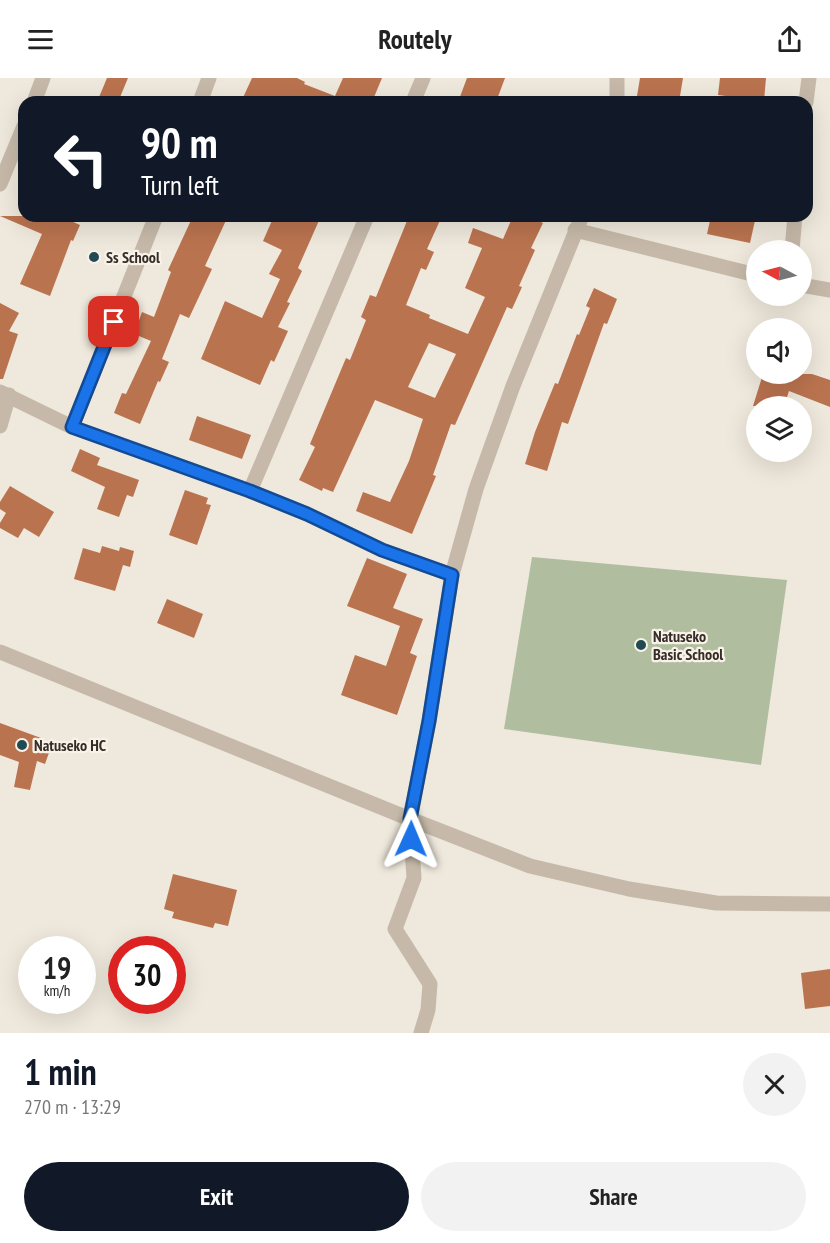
<!DOCTYPE html>
<html lang="en">
<head>
<meta charset="utf-8">
<style>
	body { margin:0; font-family:"PT Sans Narrow",sans-serif; background:#f2f2f2; color:#222; height:100vh; display:flex; flex-direction:column; font-size:22px; white-space:nowrap }
	* { box-sizing:border-box; margin:0 }
	p { font-size:20px; color:#767676 }
	.icon { flex:none; width:33px; height:33px; fill:none; stroke:currentColor; stroke-width:2; stroke-linecap:round; stroke-linejoin:round }
	.map { position:relative; height:955px; overflow:hidden }
	.side { display:flex; flex-direction:column; background:#fff; flex:1 }
	.side>* { flex:none }
	.guide { position:absolute; left:18px; top:18px; width:795px; height:126px; border-radius:18px; box-shadow:0 6px 24px #0002; background:#111827; color:#fff; overflow:hidden }
	.needle { width:39px; rotate:277deg }
	.fabs { position:absolute; left:746px; top:162px; display:grid; gap:12px }
	.fabs a { display:grid; place-items:center; width:66px; height:66px; border-radius:50%; background:#fff; box-shadow:0 6px 24px #0002; font-size:30px }
	.speed { position:absolute; left:18px; top:858px; display:flex; gap:12px; font-size:30px; font-weight:700; text-align:center }
	.speed>* { display:grid; place-content:center; width:78px; height:78px; border-radius:50%; background:#fff; box-shadow:0 6px 24px #0002; line-height:1 }
	.speed small { font-size:15px; font-weight:400 }
	.speed .limit { border:9px solid #d22; background:#fff; color:#111 }
	.pin { position:absolute; display:grid; place-items:center; width:51px; height:51px; color:#fff; margin:-26px; border-radius:12px; box-shadow:0 3px 9px #0006 }
	.me { position:absolute; width:66px; margin:-33px; rotate:1deg; stroke-linejoin:round; filter:drop-shadow(0 0 4px #0008) }
	.turn { display:flex; align-items:center; gap:21px; height:126px; padding:0 24px; font-size:27px }
	.turn .icon { width:78px; height:78px; stroke-width:2.5 }
	.turn b { display:block; font-size:42px; line-height:51px }
	.round { display:grid; place-items:center; flex:none; width:63px; height:63px; border-radius:32px; background:#f2f2f2 }
	.head { display:flex; align-items:center; justify-content:space-between; height:102px; padding:0 24px }
	h1 { font-size:36px; font-weight:600; line-height:45px; color:#111827 }
	.cta { display:flex; gap:12px; margin-top:auto; padding:12px 24px }
	.cta a { flex:1; height:69px; border-radius:36px; background:#111827; color:#fff; font-size:24px; font-weight:600; line-height:69px; text-align:center }
	.cta a+a { background:#f2f2f2; color:#222 }
	header { display:flex; justify-content:space-between; align-items:center; height:78px; padding:0 24px; background:#fff; font-size:27px; font-weight:600 }
	.map>svg:first-child { display:block }
</style>
</head>
<body>
<header><svg class="icon" aria-label="menu" viewBox="0 0 24 24"><path d="M4 6h16M4 12h16M4 18h16"/></svg>Routely<svg class="icon" aria-label="share" viewBox="0 0 24 24"><path d="M12 15V3M7 8l5-5 5 5M5 13v7h14v-7"/></svg></header>
<div class="map">
<svg width="830" height="955" viewBox="0 0 830 955">
	<rect width="100%" height="100%" fill="#efe8dc"/>
	<polygon fill="#b0bd9e" points="532,479 787,502 761,687 504,651"/>
	<g fill="#ba734f" fill-rule="evenodd">
		<polygon points="107,0 128,0 118,24 97,24"/>
		<polygon points="252,0 297,0 305,4 304,6 335,18 343,0 382,0 372,24 241,24"/>
		<polygon points="467,0 505,0 496,24 458,24"/>
		<polygon points="640,0 683,0 679,24 636,24"/>
		<polygon points="720,0 766,0 764,23 718,17"/>
		<polygon points="0,138 60,138 80,147 73,163 71,162 50,218 20,206 42,156"/>
		<polygon points="193,138 228,138 205,188 212,191 189,240 180,236 162,281 169,284 160,304 158,303 140,346 114,335 122,315 126,316 151,263 134,256 142,234 154,239 171,194 168,192"/>
		<polygon points="274,138 321,138 298,190 302,193 287,224 290,225 278,249 288,253 274,284 271,282 260,307 201,281 225,223 262,240 280,201 269,196 282,172 263,163"/>
		<path d="M409,138H442L427,171L434,174L426,192L421,190L406,227L430,237L429,240L468,256L485,219L465,210L482,170L468,165L473,150L503,161L513,138H527L543,145L531,170L535,172L519,208L522,209L512,231L507,229L455,347L451,346L433,397L436,398L412,456L356,433L363,414L390,424L409,383L423,341L375,322L333,414L323,410L322,413L299,402L315,369L310,366L346,280L350,282L366,242L361,239L370,217L376,219ZM429,265L456,276L435,320L408,309Z"/>
		<polygon points="711,138 756,138 750,165 707,156"/>
		<polygon points="594,210 617,221 607,246 604,245 568,346 562,344 547,393 525,386 535,354 555,305 558,306 577,256 579,257 590,230 586,228"/>
		<polygon points="0,225 19,235 9,253 18,256 3,301 0,301"/>
		<polygon points="763,296 812,296 830,302 830,329 789,313 784,328 753,328"/>
		<polygon points="197,338 251,357 242,381 189,362"/>
		<polygon points="80,371 100,380 97,387 139,402 133,419 127,417 119,439 97,431 105,409 71,393"/>
		<polygon points="10,408 54,434 39,459 24,450 18,460 0,450 0,445 6,435 0,431 0,424"/>
		<polygon points="185,412 208,420 206,426 211,427 197,467 169,457"/>
		<polygon points="102,468 119,473 120,469 134,473 130,489 123,487 115,513 74,501 83,470 100,475"/>
		<polygon points="367,480 407,496 393,530 423,541 410,575 417,578 397,637 341,617 355,577 386,588 400,548 347,528"/>
		<polygon points="167,521 203,536 194,560 157,545"/>
		<polygon points="0,645 41,660 39,665 51,669 45,686 37,683 30,712 14,709 19,684 0,677"/>
		<polygon points="173,796 237,812 228,848 215,845 213,850 172,840 174,834 164,831"/>
		<polygon points="830,891 830,928 805,931 801,895"/>
	</g>
	<g fill="none" stroke-linecap="round" stroke-linejoin="round">
		<g stroke="#c6b9a9" stroke-width="15">
			<polyline points="34,24 43,0"/>
			<polyline points="200,24 209,0"/>
			<polyline points="413,24 423,0"/>
			<polyline points="617,24 617,0"/>
			<polyline points="806,24 809,0"/>
			<polyline points="0,106 24,48"/>
			<polyline points="575,152 756,197"/>
			<polyline points="792,172 795,138"/>
			<polyline points="801,207 830,212"/>
			<polyline points="0,314 72,349 250,413 307,436 382,472 452,497"/>
			<polyline points="0,348 9,317"/>
			<polyline points="72,349 156,138"/>
			<polyline points="250,413 367,138"/>
			<polyline points="421,955 428,932 430,906 395,851 414,800 410,741 429,643 452,497 476,411 513,308 582,138"/>
		</g>
		<polyline stroke="#c6b9a9" stroke-width="15" points="0,574 410,741 530,788 629,811 716,825 830,826"/>
	</g>
	<g fill="none" stroke-linecap="round" stroke-linejoin="round">
		<g stroke="#114b97" stroke-width="15">
			<polyline id="route" points="114,244 72,349 250,413 307,436 382,472 452,497 429,643 410,741 411,761"/>
		</g>
		<use href="#route" stroke="#1a73e8" stroke-width="10"/>
	</g>
	<g fill="#224a52" stroke="#f8f2e8" stroke-width="2">
		<circle cx="94" cy="179" r="6"/>
		<circle cx="641" cy="567" r="6"/>
		<circle cx="22" cy="667" r="6"/>
	</g>
	<g text-anchor="middle" stroke-width="4.5" stroke-linejoin="round" paint-order="stroke">
		<g font-size="16" font-weight="bold" fill="#342d28" stroke="#f8f2e8" text-anchor="start">
			<text x="106" y="185">Ss School</text>
			<text x="653" y="564">Natuseko<tspan x="653" dy="18">Basic School</tspan></text>
			<text x="34" y="673">Natuseko HC</text>
		</g>
	</g>
</svg>
<div class="fabs">
<a><svg class="needle" viewBox="-14 -14 28 28"><path d="M0-13l5 13h-10z" fill="#e53935"/><path d="M0 13l5-13h-10z" fill="#767676"/></svg></a>
<a><svg class="icon" aria-label="sound" viewBox="0 0 24 24"><path d="M4 9h4l5-4v14l-5-4H4zM17 9q2 3 0 6"/></svg></a>
<a><svg class="icon" aria-label="layers" viewBox="0 0 24 24"><path d="M12 4l9 5-9 5-9-5zM3 14l9 5 9-5"/></svg></a>
</div>
<div class="speed"><div>19<small>km/h</small></div><div class="limit">30</div></div>
<div class="pin" style="left:114px;top:244px;background:#d93025"><svg class="icon" aria-label="arrive" viewBox="0 0 24 24"><path d="M6 21V4h12l-3 4 3 4H6"/></svg></div>
<svg class="me" style="left:411px;top:761px" viewBox="-20 -20 40 40"><path d="M0-17L14 15 0 8-14 15z" fill="#1a73e8" stroke="#fff" stroke-width="4"/></svg>
<div class="guide">
<div class="turn"><svg class="icon" aria-label="left" viewBox="0 0 24 24"><path d="M17 20v-9H6M10 6l-5 5 5 5"/></svg><div><b>90 m</b>Turn left</div></div>
</div>
</div>
<section class="side">
<div class="head"><div><h1>1 min</h1><p>270 m · 13:29</p></div><a class="round"><svg class="icon" aria-label="close" viewBox="0 0 24 24"><path d="M6 6l12 12M18 6L6 18"/></svg></a></div>
<div class="cta"><a>Exit</a><a>Share</a></div>
</section>
</body>
</html>
